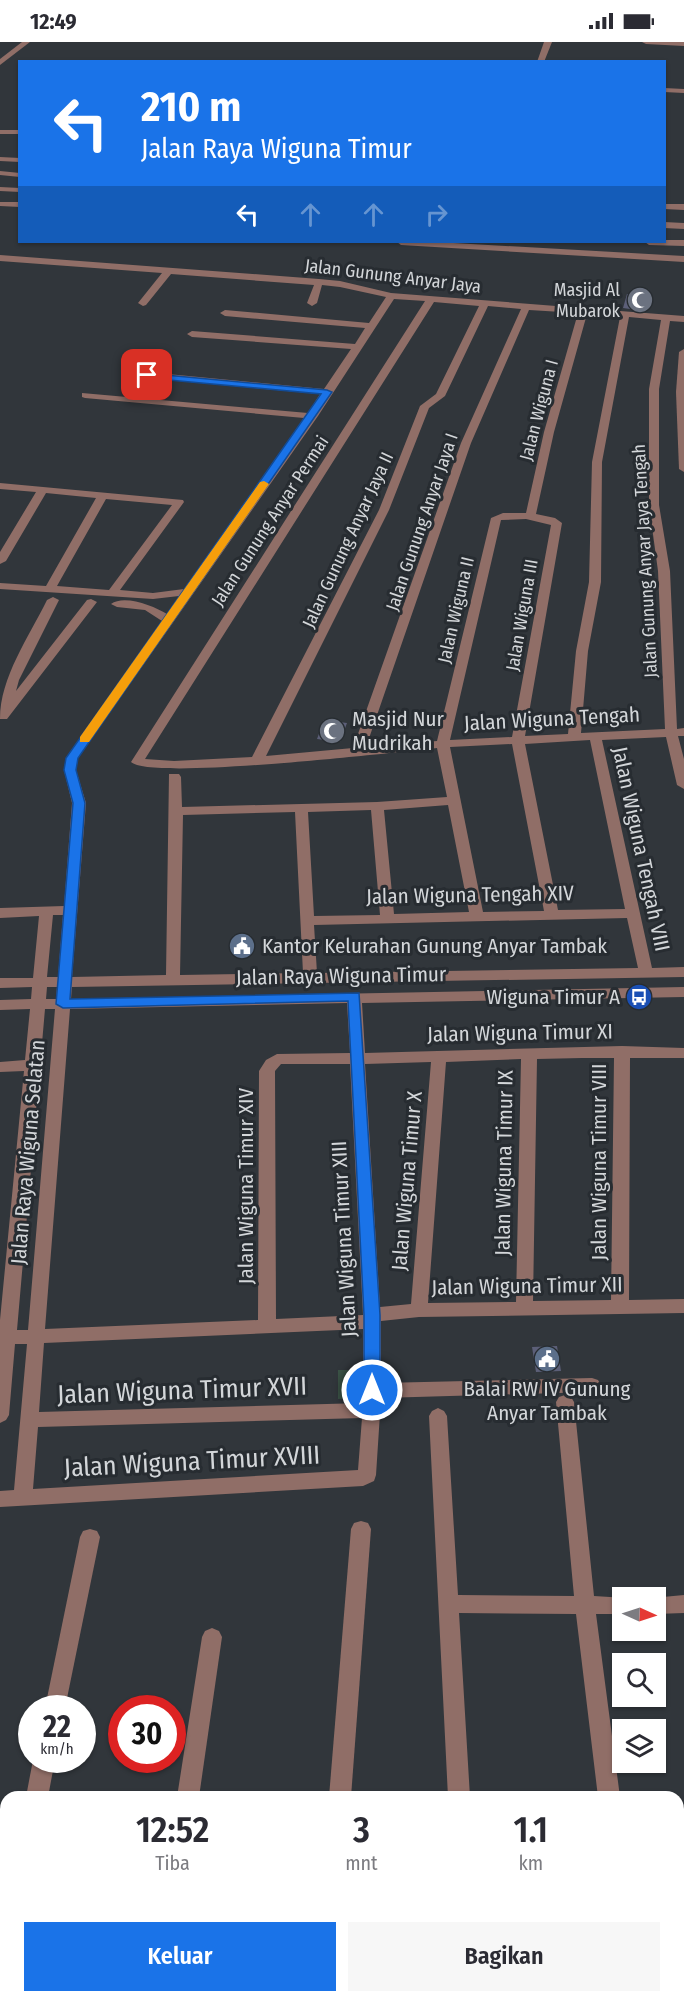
<!DOCTYPE html>
<html lang="id">
<head>
<meta charset="utf-8">
<style>
	body { margin:0; font-family:"Fira Sans Condensed",sans-serif; background:#f7f7f7; color:#2b2b33; height:100vh; display:flex; flex-direction:column; font-size:22px; white-space:nowrap }
	* { box-sizing:border-box; margin:0 }
	p { font-size:20px; color:#7c7c81 }
	.icon { flex:none; width:33px; height:33px; fill:none; stroke:currentColor; stroke-width:2; stroke-linecap:round; stroke-linejoin:round }
	.map { position:relative; flex:1; overflow:hidden }
	.side { position:absolute; left:0px; top:1749px; width:684px; height:212px; display:flex; flex-direction:column; background:#fff; border-radius:18px 18px 0 0; box-shadow:0 2px 4px #0004 }
	.side>* { flex:none }
	.banner { position:absolute; left:18px; top:18px; width:648px; height:183px; border-radius:0px; box-shadow:0 2px 4px #0004; background:#1a73e8; color:#fff; overflow:hidden }
	.needle { width:39px; rotate:93deg }
	.buttons { position:absolute; left:612px; top:1545px; display:grid; gap:12px }
	.buttons a { display:grid; place-items:center; width:54px; height:54px; border-radius:0px; background:#fff; box-shadow:0 2px 4px #0004; font-size:30px }
	.speed { position:absolute; left:18px; top:1653px; display:flex; gap:12px; font-size:30px; font-weight:700; text-align:center }
	.speed>* { display:grid; place-content:center; width:78px; height:78px; border-radius:50%; background:#fff; box-shadow:0 2px 4px #0004; line-height:1 }
	.speed small { font-size:15px; font-weight:400 }
	.speed .limit { border:9px solid #d22; background:#fff; color:#111 }
	.pin { position:absolute; display:grid; place-items:center; width:51px; height:51px; color:#fff; margin:-26px; border-radius:12px; box-shadow:0 3px 9px #0006 }
	.me { position:absolute; width:66px; margin:-33px; rotate:0deg; stroke-linejoin:round; filter:drop-shadow(0 0 4px #0008) }
	.turn { display:flex; align-items:center; gap:21px; height:126px; padding:0 24px; font-size:27px }
	.turn .icon { width:78px; height:78px; stroke-width:2.5 }
	.turn b { display:block; font-size:42px; line-height:51px }
	.lanes { display:flex; align-items:center; height:57px; padding:0 24px; background:#0003; justify-content:center; gap:30px; direction:ltr }
	.lanes .off { opacity:.35 }
	.eta { display:flex; justify-content:space-evenly; align-items:center; height:102px; text-align:center }
	.eta b { font-size:36px; font-weight:600; line-height:42px }
	.button { display:flex; gap:12px; margin-top:auto; padding:12px 24px }
	.button a { flex:1; height:69px; border-radius:0px; background:#1a73e8; color:#fff; font-size:24px; font-weight:600; line-height:69px; text-align:center }
	.button a+a { background:#f7f7f7; color:#2b2b33 }
	.status { display:flex; justify-content:space-between; align-items:center; height:42px; padding:0 30px; background:#fff; direction:ltr }
	.status svg { height:16px; fill:currentColor }
	.map>svg:first-child { display:block }
</style>
</head>
<body>
<div class="status"><b>12:49</b><svg viewBox="0 0 49 12"><path d="M0 12V9h3v3zM5 12V6h3v6zM10 12V3h3v9zM15 12V0h3v12zM26 1h20v11H26zM47 4h2v5h-2z"/></svg></div>
<div class="map">
<svg width="684" height="1960" viewBox="0 0 684 1960">
	<rect width="100%" height="100%" fill="#31363b"/>
	<polygon fill="#3b5346" points="338,1328 355,1328 355,1356 338,1357"/>
	<g fill="#5c5f78">
		<polygon points="627,252 646,254 644,269 623,266"/>
		<polygon points="324,678 347,681 340,700 317,697"/>
		<polygon points="557,1304 561,1329 536,1330 532,1305"/>
	</g>
	<g fill="none" stroke-linecap="round" stroke-linejoin="round">
		<g fill="#906e67" fill-rule="evenodd">
			<polygon points="22,0 30,0 0,23 0,17"/>
			<polygon points="544,0 552,0 544,20 537,20"/>
			<polygon points="642,0 684,0 684,4 646,2"/>
			<polygon points="664,46 684,47 684,51 664,50"/>
			<rect x="0" y="88" width="20" height="4"/>
			<polygon points="0,115 20,116 20,120 0,119"/>
			<polygon points="0,129 20,131 20,135 0,133"/>
			<polygon points="0,145 20,146 20,150 0,149"/>
			<polygon points="0,160 20,160 20,165 0,164"/>
			<polygon points="664,162 684,162 684,168 664,167"/>
			<polygon points="664,180 684,181 684,187 664,186"/>
			<polygon points="664,198 684,198 684,204 649,203 645,200"/>
			<polygon points="397,200 436,200 684,214 684,220 401,203"/>
			<path d="M0,213L319,237L340,239L391,251L684,274V280L670,279L659,347V463L670,529L677,687L684,686V694H678L684,717V747L677,743L666,695L602,698L652,926L684,925V935L72,945L71,957L684,945V955L362,961L365,1011L622,1004L684,1006V1016H630L629,1258L684,1257V1271L419,1275L381,1279V1341L592,1336L598,1338L601,1343L598,1348L592,1350L381,1356L376,1433L374,1439L363,1444L0,1465V1449L14,1448L27,1302H15L9,1373L6,1378L0,1381V1278L24,1029L0,1030V1020L25,1018L30,967L0,968V958L31,957L32,945L0,946V936H33L39,874L0,876V866L64,864L72,761L64,728L66,716L162,579L145,568L117,565L111,562C124,552 154,564 167,572L179,554L153,557L0,547V541L46,544L96,456L46,451L6,519L0,522V510L36,450L0,447V441L183,458L184,460L120,548L153,551L184,547L304,376L85,356L82,355V351L308,371L320,352L147,336L142,333L147,330L324,347L351,307L192,295L187,292L192,289L355,302L365,286L225,274L220,271L225,268L369,281L386,255L340,245L322,243L317,261L312,264L307,261L314,243L171,232L146,263L143,264L138,261L162,231L0,219ZM394,257L425,259L131,720C151,739 396,710 437,706L447,755L377,760L182,765L181,735L179,732H169L166,933L72,935L86,761L76,728L78,716L318,374ZM434,260L479,264L436,352L420,364L379,468L252,715L174,719L145,717ZM488,264L521,267L461,401L353,706L266,714L389,468L429,366L445,354ZM529,268L578,271L544,390L526,471H503L491,476L437,699L366,705L471,401ZM587,272L620,275L592,420L589,540L576,609L568,692L525,694L562,481L555,476L536,472L554,390ZM629,275L661,278L649,347V463L658,529L665,687L581,691L588,609L601,540L602,420ZM106,457L172,463L109,548L57,544ZM526,477L551,483L512,695L450,698L501,478ZM590,698L625,867L558,868L525,702ZM512,702L544,869L483,870L450,705ZM448,763L469,870L394,872L384,768ZM371,768L380,873L314,874L308,770ZM295,770L303,931L180,933L183,773ZM53,873H63L58,935H47ZM627,876L638,926L317,931L314,883ZM47,945H57L56,957H46ZM347,961L350,1011L277,1012L266,1018L259,1029L258,1278L45,1287L70,967ZM45,967H55L28,1288H17ZM582,1016H614L611,1258L533,1259L537,1017ZM521,1017L516,1260L428,1261L446,1020ZM431,1020L411,1262L380,1265L365,1022ZM281,1022H350L363,1273L276,1277L275,1029ZM363,1287V1361L39,1370L44,1301ZM362,1376L358,1428L33,1447L38,1385Z"/>
			<polygon points="684,307 684,430 679,427 676,350 679,310"/>
			<path d="M53,555L59,558L19,638L16,649L87,558L91,557L97,560L7,677H0C0,635 29,595 47,558Z"/>
			<polygon points="565,1353 571,1355 574,1360 594,1554 626,1556 622,1556 622,1572 596,1572 620,1755 598,1755 576,1572 459,1571 470,1755 448,1755 429,1374 432,1369 438,1366 444,1369 447,1374 458,1553 574,1554 556,1360 559,1355"/>
			<polygon points="361,1479 368,1481 371,1487 351,1755 329,1755 351,1487 354,1481"/>
			<polygon points="90,1487 97,1489 100,1495 65,1666 45,1666 80,1495 83,1489"/>
			<polygon points="684,1553 684,1571 656,1572 656,1556 652,1556"/>
			<polygon points="212,1586 219,1589 222,1595 199,1755 177,1755 202,1595 205,1589"/>
			<polygon points="33,1718 55,1718 48,1755 26,1755"/>
			<rect x="678" y="1821" width="6" height="22"/>
			<polygon points="0,1830 6,1831 6,1853 0,1852"/>
			<polygon points="6,1881 6,1925 0,1927 0,1883"/>
			<polygon points="142,1954 165,1954 164,1960 142,1960"/>
			<polygon points="310,1954 333,1954 332,1960 310,1960"/>
			<rect x="420" y="1954" width="22" height="6"/>
			<rect x="588" y="1954" width="22" height="6"/>
		</g>
	</g>
	<polygon fill="#1a73e8" stroke="#114b97" stroke-width="1.5" points="144,331 327,348 332,350 78,716 76,728 85,761 70,957 359,951 380,1273 380,1348 378,1353 366,1353 364,1348 364,1273 348,959 63,966 56,962 73,761 64,728 66,716 321,352 147,336 144,335"/>
	<polygon fill="#f59e0b" points="264,439 269,442 89,700 80,700 80,695 260,440"/>
	<defs>
		<g id="mosque-disc" transform="scale(1.35)"><circle r="9.5" fill="#6b7280" stroke="#272c31"/><path d="M3.5-4.9A6 6 0 1 0 3.5 4.9A5 5 0 1 1 3.5-4.9Z" fill="#fff"/></g>
		<g id="civic-disc" transform="scale(1.35)"><circle r="9.5" fill="#5c6f8a" stroke="#272c31"/><path d="M-.6-6.5H3V-4.5H.6V-3L4-1V1h2V6H-6V1h2V-1L-.6-3ZM-1.2 2.5V6h2.4V2.5Z" fill="#fff"/></g>
		<g id="bus-disc" transform="scale(1.35)"><circle r="9.5" fill="#1a4fb4" stroke="#272c31"/><path d="M-5-6H5V4H4V6H2V4H-2V6H-4V4H-5ZM-3.5-4V0h7V-4ZM-3.5 1.2v1.5H-2V1.2ZM2 1.2v1.5H3.5V1.2Z" fill="#fff"/></g>
	</defs>
	<g fill-rule="evenodd">
		<use href="#mosque-disc" x="640" y="258"/>
		<use href="#mosque-disc" x="332" y="689"/>
		<use href="#civic-disc" x="242" y="904"/>
		<use href="#bus-disc" x="639" y="955"/>
		<use href="#civic-disc" x="547" y="1317"/>
	</g>
	<g text-anchor="middle" stroke-width="6" stroke-linejoin="round" paint-order="stroke">
		<g font-size="18" fill="#d3d6d9" stroke="#272c31">
			<text transform="translate(393 234) rotate(7)" y="6">Jalan Gunung Anyar Jaya</text>
			<text transform="translate(539 368) rotate(-75)" y="6">Jalan Wiguna I</text>
			<text transform="translate(270 479) rotate(-57)" y="6">Jalan Gunung Anyar Permai</text>
			<text transform="translate(422 480) rotate(-71)" y="6">Jalan Gunung Anyar Jaya I</text>
			<text transform="translate(348 498) rotate(-65)" y="6">Jalan Gunung Anyar Jaya II</text>
			<text transform="translate(645 519) rotate(-93)" y="6">Jalan Gunung Anyar Jaya Tengah</text>
			<text transform="translate(456 568) rotate(-77)" y="6">Jalan Wiguna II</text>
			<text transform="translate(522 573) rotate(-80)" y="6">Jalan Wiguna III</text>
		</g>
		<g font-size="18" fill="#d3d6d9" stroke="#272c31" text-anchor="end">
			<text x="620" y="254">Masjid Al<tspan x="620" dy="21">Mubarok</tspan></text>
		</g>
		<g font-size="21" fill="#d3d6d9" stroke="#272c31" text-anchor="start">
			<text x="352" y="684">Masjid Nur<tspan x="352" dy="24">Mudrikah</tspan></text>
			<text x="262" y="911">Kantor Kelurahan Gunung Anyar Tambak</text>
			<text x="620" y="962" text-anchor="end">Wiguna Timur A</text>
			<text x="547" y="1354" text-anchor="middle">Balai RW IV Gunung<tspan x="547" dy="24">Anyar Tambak</tspan></text>
		</g>
		<g font-size="21" fill="#d3d6d9" stroke="#272c31">
			<text transform="translate(552 677) rotate(-3)" y="7">Jalan Wiguna Tengah</text>
			<text transform="translate(641 807) rotate(78)" y="7">Jalan Wiguna Tengah VIII</text>
			<text transform="translate(470 853) rotate(-1)" y="7">Jalan Wiguna Tengah XIV</text>
			<text transform="translate(341 934) rotate(-1)" y="7">Jalan Raya Wiguna Timur</text>
			<text transform="translate(520 991) rotate(-1)" y="7">Jalan Wiguna Timur XI</text>
			<text transform="translate(28 1110) rotate(-85)" y="7">Jalan Raya Wiguna Selatan</text>
			<text transform="translate(599 1120) rotate(-90)" y="7">Jalan Wiguna Timur VIII</text>
			<text transform="translate(504 1121) rotate(-89)" y="7">Jalan Wiguna Timur IX</text>
			<text transform="translate(407 1139) rotate(-85)" y="7">Jalan Wiguna Timur X</text>
			<text transform="translate(246 1144) rotate(-90)" y="7">Jalan Wiguna Timur XIV</text>
			<text transform="translate(344 1197) rotate(-93)" y="7">Jalan Wiguna Timur XIII</text>
			<text transform="translate(527 1244) rotate(-1)" y="7">Jalan Wiguna Timur XII</text>
		</g>
		<g font-size="26" fill="#d3d6d9" stroke="#272c31">
			<text transform="translate(182 1348) rotate(-2)" y="9">Jalan Wiguna Timur XVII</text>
			<text transform="translate(192 1419) rotate(-3)" y="9">Jalan Wiguna Timur XVIII</text>
		</g>
	</g>
</svg>
<div class="buttons">
<a><svg class="needle" viewBox="-14 -14 28 28"><path d="M0-13l5 13h-10z" fill="#e53935"/><path d="M0 13l5-13h-10z" fill="#7c7c81"/></svg></a>
<a><svg class="icon" aria-label="search" viewBox="0 0 24 24"><circle cx="10" cy="10" r="6"/><path d="M15 15l6 6"/></svg></a>
<a><svg class="icon" aria-label="layers" viewBox="0 0 24 24"><path d="M12 4l9 5-9 5-9-5zM3 14l9 5 9-5"/></svg></a>
</div>
<div class="speed"><div>22<small>km/h</small></div><div class="limit">30</div></div>
<div class="pin" style="left:147px;top:333px;background:#d93025"><svg class="icon" aria-label="arrive" viewBox="0 0 24 24"><path d="M6 21V4h12l-3 4 3 4H6"/></svg></div>
<svg class="me" style="left:372px;top:1348px" viewBox="-20 -20 40 40"><circle r="17" fill="#1a73e8" stroke="#fff" stroke-width="3"/><path d="M0-11L8 9 0 5-8 9z" fill="#fff"/></svg>
<div class="banner">
<div class="turn"><svg class="icon" aria-label="left" viewBox="0 0 24 24"><path d="M17 20v-9H6M10 6l-5 5 5 5"/></svg><div><b>210 m</b>Jalan Raya Wiguna Timur</div></div>
<div class="lanes"><svg class="icon" aria-label="left" viewBox="0 0 24 24"><path d="M17 20v-9H6M10 6l-5 5 5 5"/></svg><svg class="icon off" aria-label="ahead" viewBox="0 0 24 24"><path d="M12 20V5M6 11l6-6 6 6"/></svg><svg class="icon off" aria-label="ahead" viewBox="0 0 24 24"><path d="M12 20V5M6 11l6-6 6 6"/></svg><svg class="icon off" aria-label="right" viewBox="0 0 24 24"><path d="M7 20v-9h11M14 6l5 5-5 5"/></svg></div>
</div>
<section class="side">
<div class="eta">
<div><b>12:52</b><p>Tiba</p></div>
<div><b>3</b><p>mnt</p></div>
<div><b>1.1</b><p>km</p></div>
</div>
<div class="button"><a>Keluar</a><a>Bagikan</a></div>
</section>
</div>
</body>
</html>
